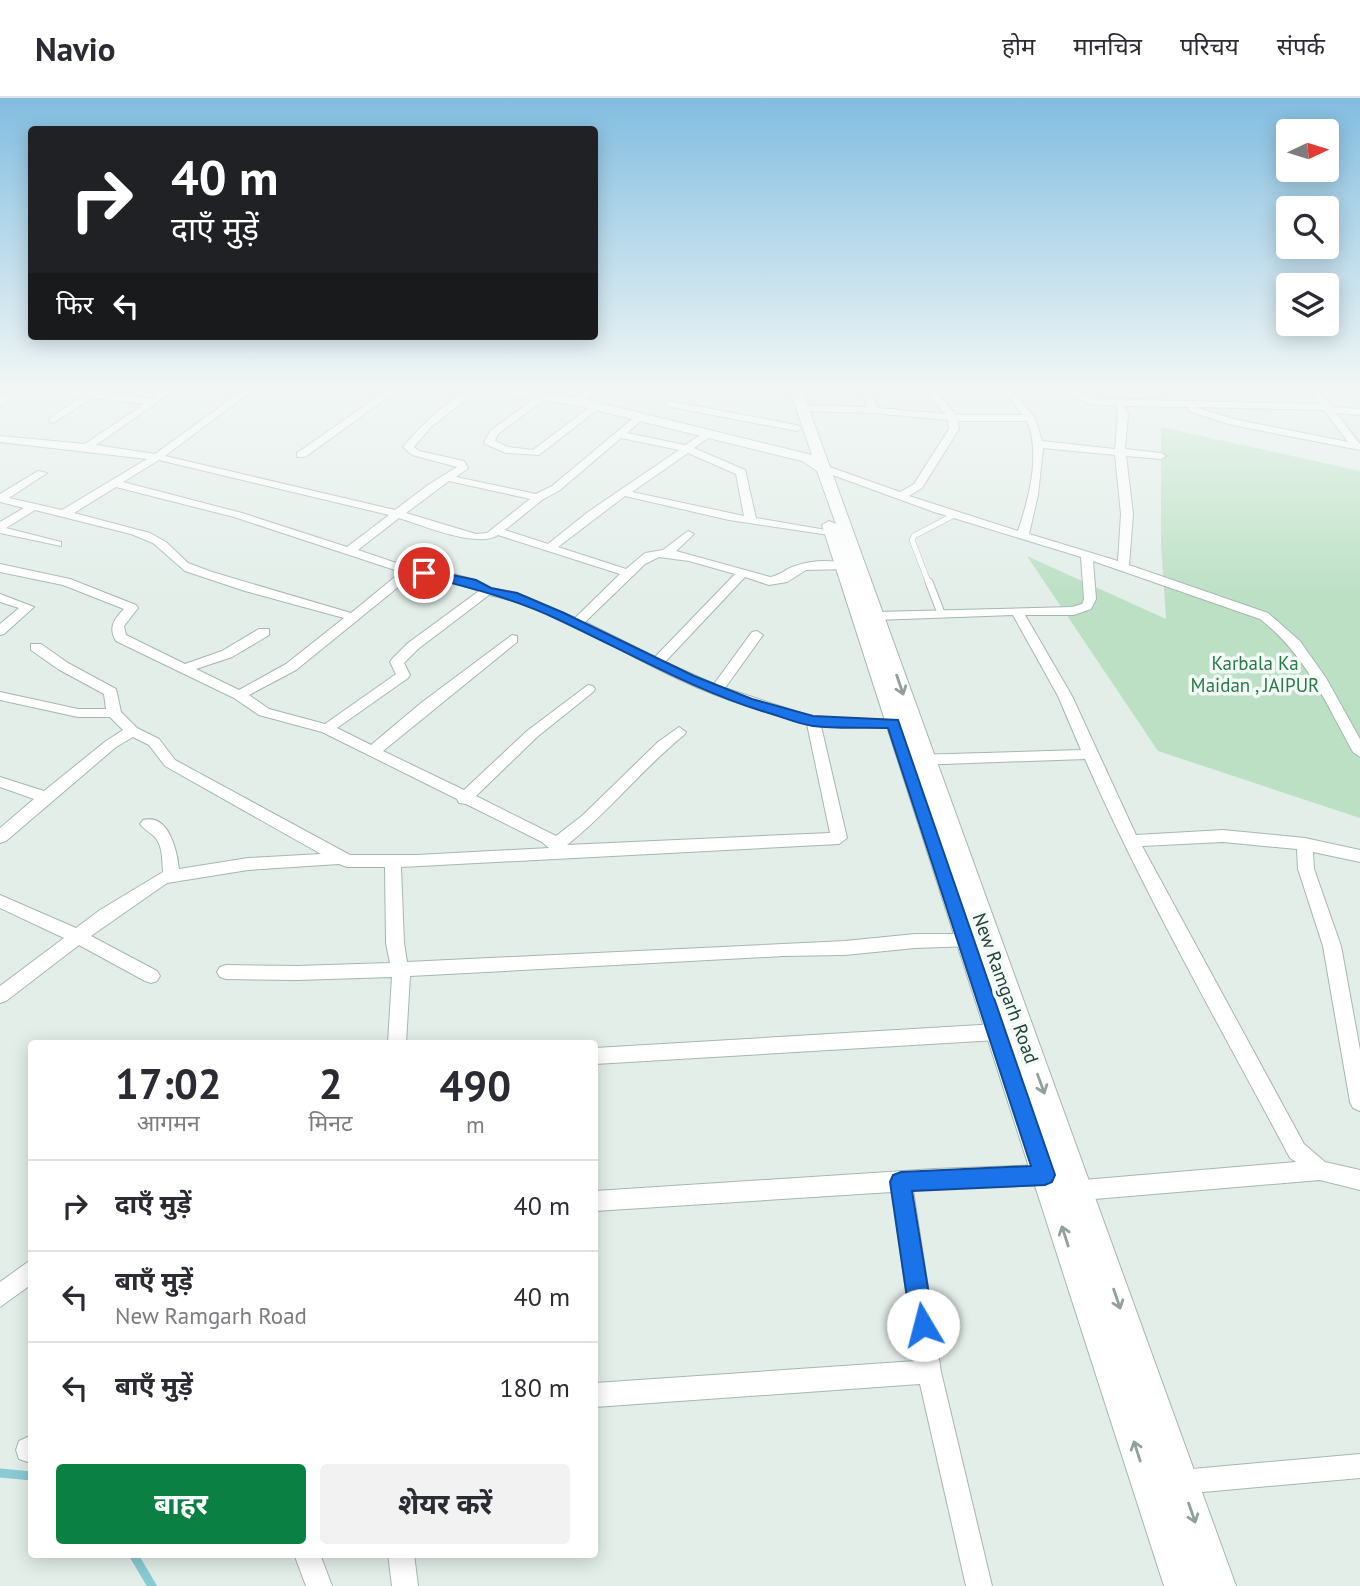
<!DOCTYPE html>
<html lang="hi">
<head>
<meta charset="utf-8">
<style>
	body { margin:0; font-family:"PT Sans","Noto Sans Devanagari",sans-serif; background:#f2f2f3; color:#2b2b33; height:100vh; display:flex; flex-direction:column; font-size:26px; white-space:nowrap }
	* { box-sizing:border-box; margin:0 }
	p { font-size:23px; color:#7c7c81 }
	.icon { flex:none; width:38px; height:38px; fill:none; stroke:currentColor; stroke-width:2; stroke-linecap:round; stroke-linejoin:round }
	.map { position:relative; flex:1; overflow:hidden }
	.sheet { position:absolute; left:28px; top:942px; width:570px; height:518px; display:flex; flex-direction:column; background:#fff; border-radius:7px; box-shadow:0 4px 18px #0003 }
	.sheet>* { flex:none }
	.top-card { position:absolute; left:28px; top:28px; width:570px; height:214px; border-radius:7px; box-shadow:0 4px 18px #0003; background:#202124; color:#fff; overflow:hidden }
	.needle { width:46px; rotate:86deg }
	.tools { position:absolute; left:1276px; top:21px; display:grid; gap:14px }
	.tools a { display:grid; place-items:center; width:63px; height:63px; border-radius:7px; background:#fff; box-shadow:0 4px 18px #0003; font-size:35px }
	.pin { position:absolute; display:grid; place-items:center; width:60px; height:60px; color:#fff; margin:-30px; border:4px solid #fff; border-radius:50%; box-shadow:0 2px 7px #0007 }
	.me { position:absolute; width:77px; margin:-38px; rotate:352deg; stroke-linejoin:round; filter:drop-shadow(0 0 5px #0008) }
	.turn { display:flex; align-items:center; gap:24px; height:147px; padding:0 28px; font-size:32px }
	.turn .icon { width:91px; height:91px; stroke-width:2.5 }
	.turn b { display:block; font-size:49px; line-height:60px }
	.then { display:flex; align-items:center; height:66px; padding:0 28px; background:#0003; gap:14px; font-size:26px }
	.eta { display:flex; justify-content:space-evenly; align-items:center; height:119px; text-align:center }
	.eta b { font-size:42px; font-weight:700; line-height:49px }
	.primary-button { display:flex; gap:14px; margin-top:auto; padding:14px 28px }
	.primary-button a { flex:1; height:80px; border-radius:7px; background:#0b8043; color:#fff; font-size:28px; font-weight:700; line-height:80px; text-align:center }
	.primary-button a+a { background:#f2f2f3; color:#2b2b33 }
	ul { padding:0; list-style:none }
	li { display:flex; align-items:center; gap:21px; height:91px; padding:0 28px; border-top:2px solid #e1e1e2 }
	li div { flex:1 }
	li b { display:block; font-size:26px }
	li em { font-style:normal }
	header { display:flex; align-items:center; gap:42px; box-sizing:border-box; height:98px; padding:0 35px; background:#fff; border-bottom:2px solid #e1e1e2 }
	header strong { font-size:33px }
	nav { display:flex; gap:38px; margin-inline-start:auto; font-size:24px }
	.map>svg:first-child { display:block }
</style>
</head>
<body>
<header>
<strong>Navio</strong>
<nav><a>होम</a><a>मानचित्र</a><a>परिचय</a><a>संपर्क</a></nav>
</header>
<div class="map">
<svg width="1360" height="1488" viewBox="0 0 1360 1488">
	<rect width="100%" height="100%" fill="#e3eee9"/>
	<polygon fill="#bbe0c4" points="1161,329 1360,373 1360,720 1158,653 1027,458 1166,521 1161,446"/>
	<g fill="none" stroke-linecap="round" stroke-linejoin="round">
		<g stroke="#89cbd5" stroke-width="9">
			<polyline points="0,1375 32,1378"/>
			<polyline points="133,1456 152,1488"/>
		</g>
		<g stroke="#a5b7b0" stroke-width="6">
			<g id="lane-far1">
				<polyline points="308,297 317,292"/>
				<polyline points="929,486 912,442 914,438 954,417"/>
			</g>
		</g>
		<g stroke="#a5b7b0" stroke-width="9">
			<polyline id="lane" points="929,484 941,515"/>
		</g>
		<g stroke="#a5b7b0" stroke-width="2">
			<g id="street">
				<polygon points="15,292 26,292 0,307 0,300"/>
				<path d="M44,292H93L152,301L165,292H175L96,347L155,356L243,292H253L165,358L395,412L428,387L457,369L412,357L403,349C417,332 456,291 478,292L431,329L414,349L419,353L464,363L468,370L456,379L536,396L552,388L637,317L645,319L627,335L685,347L705,334H711V338L694,350L745,372L756,420L832,433L838,436L836,438L729,422L625,398L558,449L626,471L645,455L663,452L688,433L694,436L676,453L770,479C780,478 785,471 795,468C811,462 830,462 846,465V471L806,472L787,484L769,487L745,479L665,564L714,586L752,534L757,533L763,537L725,590L813,619L898,622L900,625L893,630L821,628L847,740L839,746L401,769L404,845L407,864L845,843L915,836H966L972,838L975,843L972,848L915,850L845,857L783,858L410,878L406,945H388L392,879L297,882L226,881L220,879L217,874L220,869L226,867L297,868L390,865L386,845L385,769H347L339,766L248,772L167,785L91,838L157,873L160,878L157,883L151,885L145,883L79,847L6,903L0,905V888L64,840L0,810V797L76,830L100,812L163,774C162,762 163,747 154,738C149,734 144,731 140,726L143,722C169,715 177,753 179,771L248,760L321,756L165,668L149,647L133,639L116,649L6,743L0,745V730L34,701L0,689V679L44,693L106,643L123,632L110,619H78L0,602V594L78,611H106L104,596L58,571L31,552V546H41L68,565L116,591L121,614L137,630L159,641L175,662L350,757H417L549,750L542,744L466,706L459,705L457,701L322,634L259,617L234,600L116,543C108,530 114,521 124,511L63,487L0,474V466L70,481L136,507L138,510L124,528L126,537L185,566L222,553L259,531H269V537L232,559L196,571L239,592L286,566L344,520L245,493L185,473L153,445L131,436L35,412L6,430L61,444V448L0,435V424L24,410L0,404V396L38,373L47,375L9,400L62,412L147,361L0,344V338L85,346L144,306L92,300L53,325L50,324V320L81,299L48,295ZM621,340L679,352L588,414L548,446L505,432L542,402L560,392ZM688,355L736,376L744,418L632,394ZM159,362L389,417L347,449L242,415L123,384ZM449,383L530,401L487,435L476,436L406,415ZM116,389L234,419L401,474L351,515L212,474L188,465L166,444L150,435L74,415ZM399,420C422,427 478,451 498,437L620,476L575,520L517,495L490,490L475,482L439,472L411,470L358,452ZM659,459L689,463L735,476L655,559L585,524L645,466ZM413,477L438,479L479,493L408,545L392,561L390,564L396,576L325,626L269,611L249,597L296,572ZM489,497C559,511 620,555 685,584C724,602 765,614 807,626L830,735L567,747C609,714 642,671 684,637L686,634L679,629L658,644L583,717L556,738L476,698L537,639L593,594L595,591L593,588L588,587L527,633L464,692L383,653L517,544V538L512,537L421,605L371,647L337,630L408,580L410,577L404,565L418,551Z"/>
				<polygon points="387,292 398,292 305,359 297,359 297,355"/>
				<polygon points="587,292 597,292 582,306 576,306 576,302"/>
				<path d="M860,292H869L878,310L945,316L925,292H935L956,317H1023L1003,292H1012L1035,320L1042,343L1115,351L1118,317L1116,307C1098,307 1080,308 1071,292H1079L1082,296L1095,301L1320,306L1309,292H1318L1332,309L1360,311V317L1336,315L1360,346V352L1232,327L1188,313V309L1125,308L1128,317L1125,351L1161,355L1166,358L1161,361L1126,358L1133,416L1129,467L1268,515L1300,543L1326,580L1360,641V659L1353,654C1326,605 1305,556 1260,521L1093,463L1096,501L1091,511L1074,517H1025L1072,598L1136,737L1223,732L1305,740L1360,752V764L1313,754L1314,771L1341,848L1360,952V1013L1353,1010L1350,1004L1323,848L1298,771L1297,751L1223,744L1142,748L1304,1046L1325,1064L1360,1072V1092L1320,1082L1071,1103L1064,1100L1061,1093L1064,1086L1071,1083L1296,1064L1290,1060C1220,928 1145,798 1085,661L915,667L908,662L915,657L1081,652L1058,598L1013,517L876,522L870,518L876,514L1072,509L1082,506L1084,501L1081,459L934,414L819,372V368H827L900,394L914,386L949,331L948,322L874,315L802,313L797,310L802,307L868,309ZM1194,309L1324,312L1348,344L1234,321ZM958,323H1027C1041,356 1029,400 1018,433L909,398L922,390L959,331ZM1043,350L1115,357L1121,416L1118,463L1029,436L1038,397Z"/>
				<polygon points="541,296 549,298 498,336 495,343 508,349 533,352 594,306 602,308 539,357 506,355 485,346 484,344 491,332"/>
				<polygon points="669,303 797,327 802,330 797,333 666,308 666,304"/>
				<polygon points="0,496 34,509 4,536 0,537 0,526 19,510 0,504"/>
				<polygon points="997,926 1004,928 1006,934 1004,940 997,942 595,966 595,950"/>
				<polygon points="1045,1067 1052,1070 1055,1077 1052,1084 1045,1087 913,1092 941,1274 992,1488 966,1488 920,1286 595,1309 595,1285 916,1263 892,1094 595,1113 595,1093 934,1071"/>
				<polygon points="32,1161 32,1186 0,1209 0,1184"/>
				<polygon points="32,1337 32,1363 28,1364 19,1361 16,1352 19,1343"/>
				<polygon points="1360,1356 1360,1380 1181,1396 1172,1393 1169,1384 1172,1375 1181,1372"/>
				<polygon points="294,1456 320,1456 332,1488 306,1488"/>
				<polygon points="388,1456 414,1456 418,1488 392,1488"/>
			</g>
		</g>
		<g stroke="#a1bab1" stroke-width="2">
			<polygon id="secondary" points="498,292 525,292 579,300 812,357 790,292 802,292 1236,1488 1200,1488 939,726 1200,1488 1164,1488 822,427 829,423 836,426 817,373 802,363 579,308 504,296"/>
		</g>
		<use href="#lane-far1" stroke="#fff" stroke-width="5"/>
		<use href="#lane" stroke="#fff" stroke-width="7"/>
		<use href="#street" fill="#fff" fill-rule="evenodd"/>
		<use href="#secondary" fill="#fff" fill-rule="evenodd"/>
	</g>
	<defs><path id="oneway-shaft" d="M-6 0H5M1.5-3L5.5 0L1.5 3" fill="none" stroke-width="1.6" stroke-linecap="round" stroke-linejoin="round" transform="scale(1.75)"/></defs>
	<g stroke="#90a09c">
		<use href="#oneway-shaft" transform="translate(900 587) rotate(71)"/>
		<use href="#oneway-shaft" transform="translate(1041 986) rotate(70)"/>
		<use href="#oneway-shaft" transform="translate(1065 1138) rotate(-108)"/>
		<use href="#oneway-shaft" transform="translate(1117 1201) rotate(71)"/>
		<use href="#oneway-shaft" transform="translate(1137 1353) rotate(-108)"/>
		<use href="#oneway-shaft" transform="translate(1192 1415) rotate(71)"/>
	</g>
	<linearGradient id="sky" x2="0" y2="1"><stop stop-color="#82bde0"/><stop offset="0.58" stop-color="#f2f7f5"/><stop offset="1" stop-color="#f2f7f5" stop-opacity="0"/></linearGradient>
	<rect width="1360" height="500" fill="url(#sky)"/>
	<path fill="#1a73e8" stroke="#114b97" stroke-width="2" d="M424,471L476,482L491,490L517,495L564,515L694,578L752,601L813,618L898,622L1055,1077L1052,1084L1045,1087L912,1093L934,1227L931,1235L923,1238L914,1235L911,1227L890,1084L893,1077L901,1074L1031,1068L888,630C863,629 837,631 813,628C799,626 785,620 772,616C696,594 628,554 557,521C513,500 467,489 420,477V472Z"/>
	<g text-anchor="middle" stroke-width="7" stroke-linejoin="round" paint-order="stroke">
		<g font-size="19" fill="#2a7a47" stroke="#f4faf7">
			<text x="1255" y="572">Karbala Ka<tspan x="1255" dy="22">Maidan , JAIPUR</tspan></text>
		</g>
		<g font-size="19" fill="#224138" stroke="#f4faf7">
			<text transform="translate(1006 890) rotate(70)" y="7">New Ramgarh Road</text>
		</g>
	</g>
</svg>
<div class="tools">
<a><svg class="needle" viewBox="-14 -14 28 28"><path d="M0-13l5 13h-10z" fill="#e53935"/><path d="M0 13l5-13h-10z" fill="#7c7c81"/></svg></a>
<a><svg class="icon" aria-label="search" viewBox="0 0 24 24"><circle cx="10" cy="10" r="6"/><path d="M15 15l6 6"/></svg></a>
<a><svg class="icon" aria-label="layers" viewBox="0 0 24 24"><path d="M12 4l9 5-9 5-9-5zM3 14l9 5 9-5"/></svg></a>
</div>
<div class="pin" style="left:424px;top:475px;background:#d93025"><svg class="icon" aria-label="arrive" viewBox="0 0 24 24"><path d="M6 21V4h12l-3 4 3 4H6"/></svg></div>
<svg class="me" style="left:923px;top:1227px" viewBox="-20 -20 40 40"><circle r="19" fill="#fff"/><path d="M0-13L10 11 0 6-10 11z" fill="#1a73e8"/></svg>
<div class="top-card">
<div class="turn"><svg class="icon" aria-label="right" viewBox="0 0 24 24"><path d="M7 20v-9h11M14 6l5 5-5 5"/></svg><div><b>40 m</b>दाएँ मुड़ें</div></div>
<div class="then">फिर<svg class="icon" aria-label="left" viewBox="0 0 24 24"><path d="M17 20v-9H6M10 6l-5 5 5 5"/></svg></div>
</div>
<section class="sheet">
<div class="eta">
<div><b>17:02</b><p>आगमन</p></div>
<div><b>2</b><p>मिनट</p></div>
<div><b>490</b><p>m</p></div>
</div>
<ul>
<li><svg class="icon" aria-label="right" viewBox="0 0 24 24"><path d="M7 20v-9h11M14 6l5 5-5 5"/></svg><div><b>दाएँ मुड़ें</b></div><em>40 m</em></li>
<li><svg class="icon" aria-label="left" viewBox="0 0 24 24"><path d="M17 20v-9H6M10 6l-5 5 5 5"/></svg><div><b>बाएँ मुड़ें</b><p>New Ramgarh Road</p></div><em>40 m</em></li>
<li><svg class="icon" aria-label="left" viewBox="0 0 24 24"><path d="M17 20v-9H6M10 6l-5 5 5 5"/></svg><div><b>बाएँ मुड़ें</b></div><em>180 m</em></li>
</ul>
<div class="primary-button"><a>बाहर</a><a>शेयर करें</a></div>
</section>
</div>
</body>
</html>
